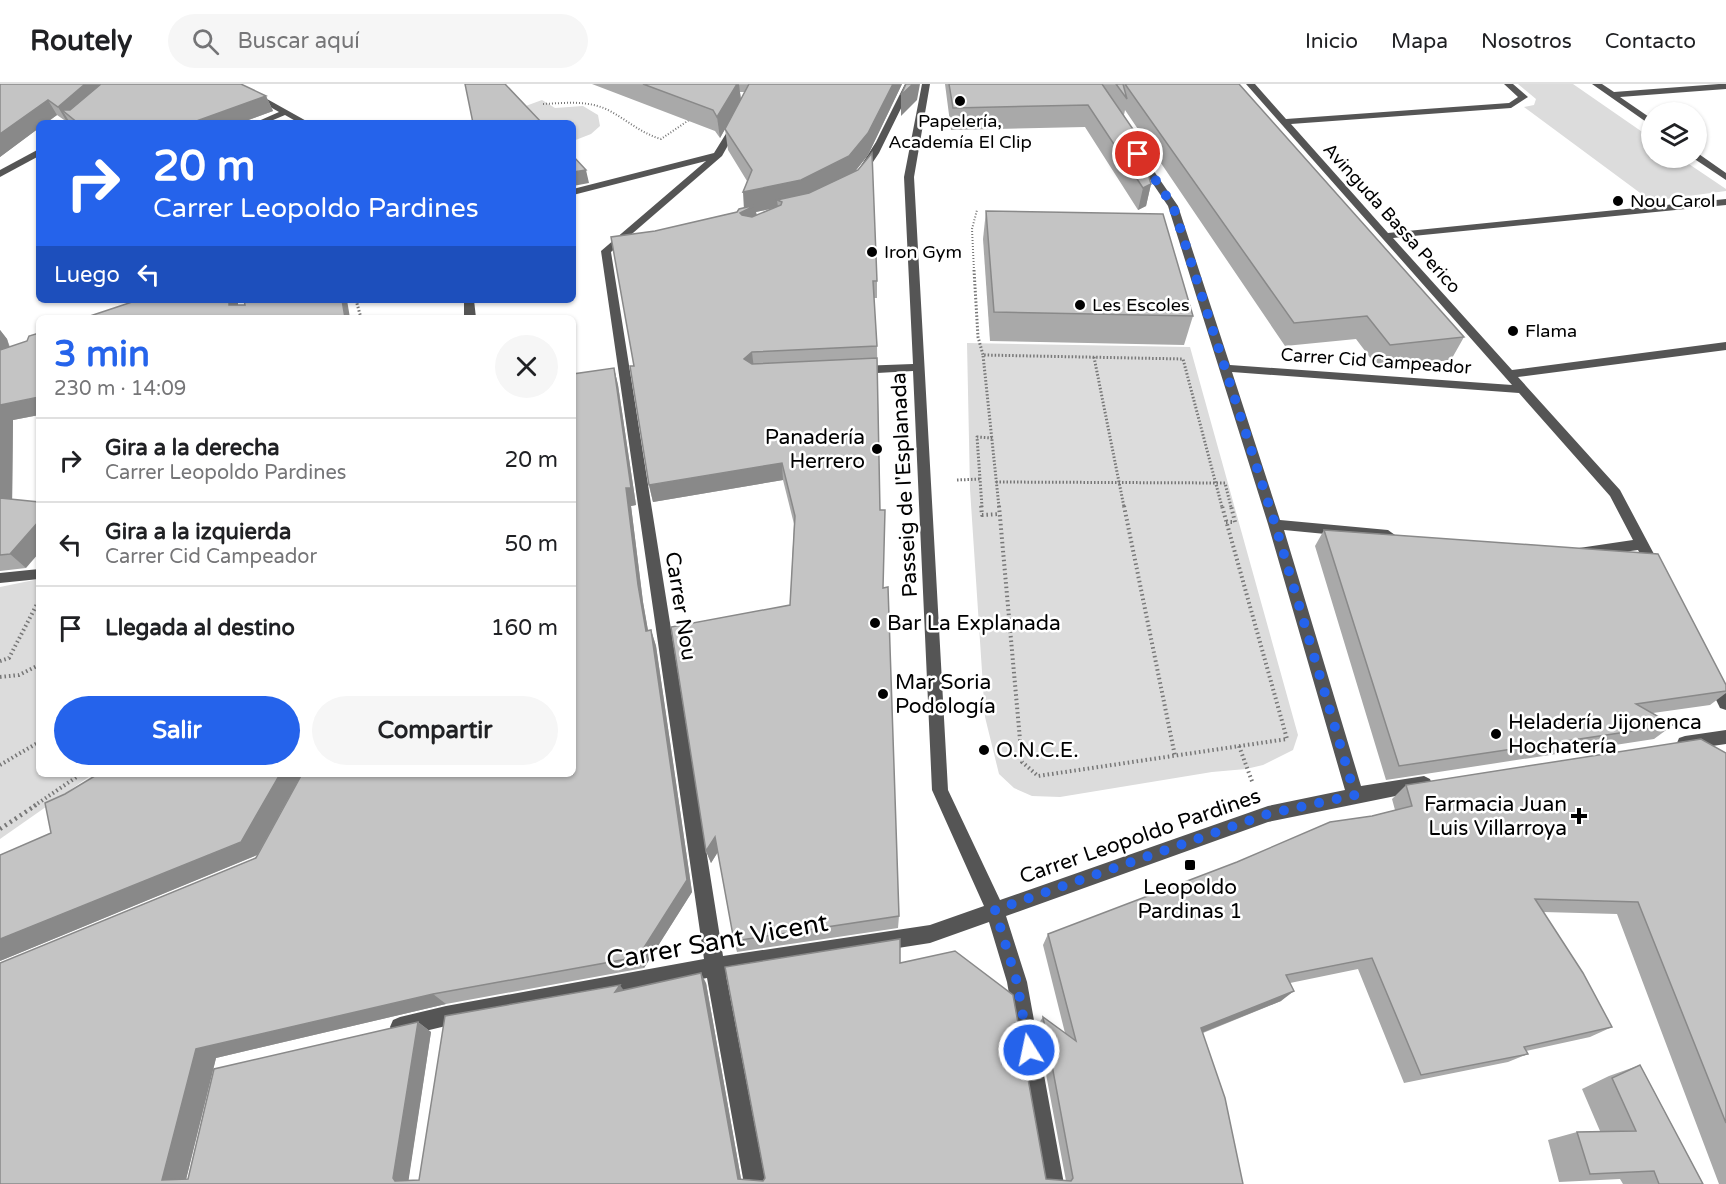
<!DOCTYPE html>
<html lang="es">
<head>
<meta charset="utf-8">
<style>
	body { margin:0; font-family:"Varela Round",sans-serif; background:#f6f6f6; color:#202124; height:100vh; display:flex; flex-direction:column; font-size:22px; white-space:nowrap }
	* { box-sizing:border-box; margin:0 }
	p { font-size:20px; color:#757577 }
	.icon { flex:none; width:33px; height:33px; fill:none; stroke:currentColor; stroke-width:2; stroke-linecap:round; stroke-linejoin:round }
	.map { position:relative; flex:1; overflow:hidden }
	.drawer { position:absolute; left:36px; top:231px; width:540px; height:462px; display:flex; flex-direction:column; background:#fff; border-radius:9px; box-shadow:0 2px 4px #0004 }
	.drawer>* { flex:none }
	.guide { position:absolute; left:36px; top:36px; width:540px; height:183px; border-radius:9px; box-shadow:0 2px 4px #0004; background:#2563eb; color:#fff; overflow:hidden }
	.controls { position:absolute; left:1641px; top:18px; display:grid; gap:12px }
	.controls a { display:grid; place-items:center; width:66px; height:66px; border-radius:50%; background:#fff; box-shadow:0 2px 4px #0004; font-size:30px }
	.pin { position:absolute; display:grid; place-items:center; width:51px; height:51px; color:#fff; margin:-26px; border:3px solid #fff; border-radius:50%; box-shadow:0 2px 6px #0007 }
	.me { position:absolute; width:66px; margin:-33px; rotate:350deg; stroke-linejoin:round; filter:drop-shadow(0 0 4px #0008) }
	.turn { display:flex; align-items:center; gap:21px; height:126px; padding:0 18px; font-size:27px }
	.turn .icon { width:78px; height:78px; stroke-width:2.5 }
	.turn b { display:block; font-size:42px; line-height:51px }
	.then { display:flex; align-items:center; height:57px; padding:0 18px; background:#0003; gap:12px; font-size:22px }
	.round { display:grid; place-items:center; flex:none; width:63px; height:63px; border-radius:32px; background:#f6f6f6 }
	.overview { display:flex; align-items:center; justify-content:space-between; height:102px; padding:0 18px }
	h1 { font-size:36px; font-weight:700; line-height:45px; color:#2563eb }
	.cta { display:flex; gap:12px; margin-top:auto; padding:12px 18px }
	.cta a { flex:1; height:69px; border-radius:36px; background:#2563eb; color:#fff; font-size:24px; font-weight:700; line-height:69px; text-align:center }
	.cta a+a { background:#f6f6f6; color:#202124 }
	ul { padding:0; list-style:none }
	li { display:flex; align-items:center; gap:18px; height:84px; padding:0 18px; border-top:2px solid #e0e0e0 }
	li div { flex:1 }
	li b { display:block; font-size:22px }
	li em { font-style:normal }
	header { display:flex; align-items:center; gap:36px; box-sizing:border-box; height:84px; padding:0 30px; background:#fff; border-bottom:2px solid #e0e0e0 }
	header strong { font-size:28px }
	nav { display:flex; gap:33px; margin-inline-start:auto; font-size:21px }
	.search { width:420px; height:54px; background:#f6f6f6; display:flex; align-items:center; gap:15px; box-sizing:border-box; padding:0 21px; border-radius:33px; color:#757577; font-size:22px }
	.map>svg:first-child { display:block }
</style>
</head>
<body>
<header>
<strong>Routely</strong>
<div class="search"><svg class="icon" aria-label="search" viewBox="0 0 24 24"><circle cx="10" cy="10" r="6"/><path d="M15 15l6 6"/></svg>Buscar aquí</div>
<nav><a>Inicio</a><a>Mapa</a><a>Nosotros</a><a>Contacto</a></nav>
</header>
<div class="map">
<svg width="1726" height="1100" viewBox="0 0 1726 1100">
	<rect width="100%" height="100%" fill="#fff"/>
	<g fill="#dcdcdc">
		<polygon points="1518,0 1573,0 1651,54 1652,74 1680,74 1726,105 1726,107 1651,117 1524,23 1534,21 1536,15"/>
		<polygon points="542,16 555,24 583,22 598,31 600,42 591,50 573,57 573,39 464,39 469,36 493,34"/>
		<polygon points="967,259 1190,263 1298,651 1293,666 1263,681 1246,685 1212,688 1060,713 1032,712 1014,704 999,690 985,633 970,405"/>
		<polygon points="39,495 39,690 93,690 0,755 0,503"/>
	</g>
	<g fill="none" stroke-linecap="round" stroke-linejoin="round">
		<g stroke="#777" stroke-width="2" stroke-dasharray="1 2" stroke-linecap="butt">
			<path d="M543,20C565,19 588,16 608,26C626,35 640,49 661,55L692,34"/>
			<polyline points="974,187 972,145 977,126"/>
		</g>
		<g stroke="#777" stroke-width="3" stroke-dasharray="1.5 2" stroke-linecap="butt">
			<polyline points="974,186 978,253 983,271"/>
			<polyline points="356,216 361,234"/>
			<polyline points="1094,273 1124,423"/>
			<polyline points="957,396 980,395"/>
			<polyline points="996,398 1225,399 1231,423"/>
			<polyline points="982,423 977,353 993,354"/>
			<polyline points="999,423 983,271 1183,275 1222,423"/>
		</g>
		<g stroke="#777" stroke-width="4" stroke-dasharray="1.5 3" stroke-linecap="butt">
			<polyline points="981,422 982,431 999,430"/>
			<polyline points="999,422 1022,678 1038,692 1287,655 1222,422"/>
			<polyline points="1124,422 1175,672"/>
			<polyline points="1226,438 1235,438 1231,422"/>
			<polyline points="0,577 9,574 37,520"/>
			<polyline points="0,593 19,591 39,581"/>
			<polyline points="1239,662 1253,700"/>
			<polyline points="0,681 39,658"/>
			<polyline points="34,722 81,690"/>
		</g>
		<polyline stroke="#777" stroke-width="4.5" stroke-dasharray="2 4" stroke-linecap="butt" points="0,745 36,721"/>
		<g fill="#555" fill-rule="evenodd">
			<polygon points="230,0 240,0 310,39 299,39 285,31 266,39 254,39 279,28"/>
			<polygon points="905,0 913,0 879,69 863,93 857,93 855,91 876,58"/>
			<polygon points="922,0 930,0 914,93 948,706 1000,816 1268,722 1345,706 1268,440 1168,122 1130,66 1132,64 1138,64 1178,122 1230,281 1512,301 1246,0 1255,0 1286,35 1509,19 1518,13 1504,0 1513,0 1528,13 1511,24 1291,40 1388,149 1726,115 1726,121 1393,154 1512,286 1726,258 1726,266 1518,293 1620,406 1663,487 1656,492 1651,491 1638,466 1579,474 1574,473 1572,469 1574,465 1579,464 1633,456 1610,412 1519,309 1232,288 1280,436 1388,446 1395,451 1388,456 1284,446 1361,702 1424,692 1430,695 1432,700 1430,705 1268,738 1006,832 1027,898 1064,1100 1042,1100 1007,898 989,838 930,859 726,891 766,1100 744,1100 707,894 446,942 400,953 393,950 390,943 393,936 400,933 446,922 704,875 601,167 706,77 573,111 573,105 714,69 732,40 736,37 740,40 722,72 611,168 723,872 930,841 984,822 932,706 913,287 859,290 853,286 859,282 913,280 904,93"/>
			<polygon points="1592,0 1602,0 1614,8 1719,0 1726,0 1726,5 1620,13 1652,35 1652,42"/>
			<polygon points="39,65 39,72 0,93 0,86"/>
			<polygon points="1696,68 1726,89 1726,96 1693,74 1696,74"/>
			<polygon points="464,216 474,216 476,234 464,234"/>
			<polygon points="39,485 39,495 0,499 0,489"/>
			<polygon points="1714,589 1719,590 1726,603 1726,626 1720,624 1706,595 1709,590"/>
			<polygon points="1726,646 1726,660 1685,666 1679,664 1677,659 1679,654 1685,652"/>
		</g>
	</g>
	<g fill="#a9a9a9" fill-rule="evenodd">
		<polygon points="0,0 266,12 273,27 240,39 70,39 69,37 67,38 57,31 46,39 39,39 39,44 0,73"/>
		<path d="M592,0H902L868,71L855,87L877,197V214H874L877,262L880,426L883,504L899,832L898,844L737,868L734,857L718,768L711,779L706,767L790,521L794,440L783,396L653,418L649,401L634,282L655,147L737,128L744,124L747,97L728,66L725,45L720,54L715,47ZM740,8H745L741,15ZM775,124L757,131L756,128Z"/>
		<polygon points="945,0 1239,0 1464,253 1451,276 1378,284 1356,255 1285,262 1125,26 1124,31 1151,100 1146,122 1138,126 1085,43 951,46"/>
		<polygon points="986,127 1193,232 1184,261 990,257 983,155"/>
		<polygon points="0,246 7,255 10,263 27,257 39,249 39,331 13,336 12,416 26,484 0,487"/>
		<polygon points="614,284 618,301 636,421 631,422 643,518 648,547 651,546 656,562 692,808 644,884 446,920 216,974 186,1095 188,1095 418,938 431,948 408,1097 419,1096 624,906 706,899 741,1095 763,1097 900,879 1046,1095 1066,1097 1037,942 1043,933 1065,949 1043,861 1048,850 1372,732 1395,726 1392,715 1406,701 1726,669 1726,1100 1719,1100 1617,830 1543,828 1612,943 1590,953 1526,967 1528,970 1508,978 1404,999 1358,885 1290,899 1281,917 1203,949 1243,1100 0,1100 257,771 0,877 0,771 573,690"/>
		<polygon points="1324,446 1726,601 1726,609 1710,621 1653,629 1673,641 1654,655 1386,696 1315,462"/>
		<polygon points="1640,981 1703,1100 1623,1100 1620,1095 1559,1098 1548,1056 1577,1048 1600,1047 1582,1005 1609,992"/>
	</g>
	<g fill="#898989">
		<polygon points="85,0 110,0 72,34 62,26 69,37 67,38 58,23"/>
		<polygon points="737,0 739,0 741,17 720,54 717,33"/>
		<polygon points="893,0 902,0 868,71 850,94 802,118 782,118 777,116 778,123 756,128 757,138 742,145 740,129 744,126 743,108"/>
		<polygon points="913,0 920,0 917,16 901,32 901,11"/>
		<polygon points="266,12 273,27 240,39 191,39"/>
		<polygon points="48,16 57,31 46,39 39,39 39,44 0,73 0,50"/>
		<polygon points="586,86 589,99 573,102 573,88"/>
		<polygon points="1151,100 1146,122 1138,126 1143,104"/>
		<polygon points="229,216 238,216 238,234 229,221"/>
		<polygon points="342,216 347,216 350,234 345,234"/>
		<polygon points="0,246 7,255 11,269 0,273"/>
		<polygon points="752,268 754,285 744,275"/>
		<polygon points="614,284 618,301 636,421 631,422 643,518 651,563 646,547 638,501 626,404"/>
		<polygon points="39,313 39,331 13,336 12,429 0,417 0,321"/>
		<polygon points="782,379 783,396 653,418 649,401"/>
		<polygon points="39,437 39,469 26,484 10,470"/>
		<polygon points="651,546 656,562 692,808 644,884 638,873"/>
		<polygon points="280,690 302,690 257,771 0,877 0,855"/>
		<polygon points="715,753 719,766 711,779 706,767"/>
		<polygon points="701,889 706,899 742,1100 738,1095"/>
		<polygon points="620,901 627,911 615,908"/>
		<polygon points="1294,907 1281,917 1191,953 1201,944"/>
		<polygon points="433,910 446,920 216,974 185,1100 162,1096 196,965"/>
		<polygon points="418,938 431,948 408,1100 395,1097 393,1094"/>
	</g>
	<g fill="#c4c4c4" stroke="#898989" stroke-width="1.5">
		<polygon points="0,0 85,0 58,23 48,16 0,50"/>
		<polygon points="101,0 241,0 266,12 191,39 78,39 62,26 70,26"/>
		<polygon points="465,0 505,0 542,39 473,39"/>
		<polygon points="643,0 737,0 717,33 713,26"/>
		<polygon points="749,0 893,0 868,49 849,72 801,96 743,108 752,86 725,45"/>
		<polygon points="906,0 913,0 901,11"/>
		<polygon points="949,0 1102,0 1137,51 1151,100 1143,104 1088,21 953,24"/>
		<polygon points="1116,0 1123,0 1127,15"/>
		<polygon points="1125,0 1239,0 1464,253 1390,261 1367,232 1294,239"/>
		<polygon points="872,69 877,197 873,197 877,262 752,268 744,275 752,280 877,274 880,426 885,426 883,504 888,503 899,832 734,857 715,753 706,767 671,543 790,521 795,432 782,379 649,401 630,282 634,282 611,153 655,147 737,128 739,125 756,121 740,129 742,131 752,133 781,121 782,118 777,116 809,109 858,86"/>
		<polygon points="573,72 586,86 573,88"/>
		<polygon points="986,127 1163,130 1193,232 994,228"/>
		<polygon points="138,216 229,216 229,221 245,221 244,216 342,216 345,234 84,234"/>
		<polygon points="39,249 39,313 0,321 0,266 27,257 29,252"/>
		<polygon points="614,284 631,404 626,404 638,501 646,547 651,546 687,796 638,873 433,910 196,965 162,1096 188,1095 214,985 418,938 393,1094 395,1097 419,1096 445,932 620,901 615,908 701,889 738,1095 763,1097 765,1094 725,883 900,855 900,879 955,867 1013,911 1046,1095 1071,1097 1073,1094 1043,933 1076,957 1048,850 1237,778 1330,738 1372,732 1412,722 1406,701 1701,655 1726,669 1726,1039 1638,818 1535,815 1583,889 1612,943 1524,963 1528,970 1421,991 1372,874 1286,891 1294,907 1201,944 1225,1014 1243,1100 0,1100 0,879 256,774 302,690 573,690 573,290"/>
		<polygon points="0,414 39,418 39,437 10,470 0,471"/>
		<polygon points="1324,446 1658,470 1726,601 1726,607 1636,620 1673,641 1399,682"/>
		<polygon points="98,690 280,690 241,758 0,855 0,771 51,749 45,719 65,710"/>
		<polygon points="1640,981 1703,1100 1659,1100 1654,1087 1590,1090 1577,1048 1636,1047 1612,994"/>
	</g>
	<g fill="none" stroke-linecap="round" stroke-linejoin="round">
		<polyline stroke="#2563eb" stroke-width="10" stroke-dasharray="0 18" points="1029,966 1017,898 995,826 1268,730 1355,711 1275,440 1173,122 1138,70"/>
	</g>
	<g fill="#000" stroke="#fff" stroke-width="2">
		<circle cx="960" cy="17" r="6"/>
		<circle cx="1618" cy="117" r="6"/>
		<circle cx="872" cy="168" r="6"/>
		<circle cx="1080" cy="221" r="6"/>
		<circle cx="1513" cy="247" r="6"/>
		<circle cx="877" cy="365" r="6"/>
		<circle cx="875" cy="539" r="6"/>
		<circle cx="883" cy="610" r="6"/>
		<circle cx="1496" cy="650" r="6"/>
		<circle cx="984" cy="666" r="6"/>
		<path d="M1576 723h6v6h6v6h-6v6h-6v-6h-6v-6h6z"/>
		<rect x="1184" y="775" width="12" height="12" rx="3"/>
	</g>
	<g text-anchor="middle" stroke-width="5" stroke-linejoin="round" paint-order="stroke">
		<g font-size="18" fill="#000" stroke="#fff" text-anchor="start">
			<text x="960" y="43" text-anchor="middle">Papelería,<tspan x="960" dy="21">Academía El Clip</tspan></text>
			<text x="1630" y="123">Nou Carol</text>
			<text x="884" y="174">Iron Gym</text>
			<text x="1092" y="227">Les Escoles</text>
			<text x="1525" y="253">Flama</text>
		</g>
		<g font-size="18" fill="#000" stroke="#fff">
			<text transform="translate(1392 134) rotate(48)" y="6">Avinguda Bassa Perico</text>
			<text transform="translate(1376 277) rotate(4)" y="6">Carrer Cid Campeador</text>
		</g>
		<g font-size="21" fill="#000" stroke="#fff" text-anchor="start">
			<text x="865" y="360" text-anchor="end">Panadería<tspan x="865" dy="24">Herrero</tspan></text>
			<text x="887" y="546">Bar La Explanada</text>
			<text x="895" y="605">Mar Soria<tspan x="895" dy="24">Podología</tspan></text>
			<text x="1508" y="645">Heladería Jijonenca<tspan x="1508" dy="24">Hochatería</tspan></text>
			<text x="996" y="673">O.N.C.E.</text>
			<text x="1567" y="727" text-anchor="end">Farmacia Juan<tspan x="1567" dy="24">Luis Villarroya</tspan></text>
			<text x="1190" y="810" text-anchor="middle">Leopoldo<tspan x="1190" dy="24">Pardinas 1</tspan></text>
		</g>
		<g font-size="21" fill="#000" stroke="#fff">
			<text transform="translate(904 401) rotate(-93)" y="7">Passeig de l'Esplanada</text>
			<text transform="translate(681 522) rotate(81)" y="7">Carrer Nou</text>
			<text transform="translate(1140 752) rotate(-19)" y="7">Carrer Leopoldo Pardines</text>
		</g>
		<g font-size="26" fill="#000" stroke="#fff">
			<text transform="translate(717 857) rotate(-10)" y="9">Carrer Sant Vicent</text>
		</g>
	</g>
</svg>
<div class="controls">
<a><svg class="icon" aria-label="layers" viewBox="0 0 24 24"><path d="M12 4l9 5-9 5-9-5zM3 14l9 5 9-5"/></svg></a>
</div>
<div class="pin" style="left:1138px;top:70px;background:#d93025"><svg class="icon" aria-label="arrive" viewBox="0 0 24 24"><path d="M6 21V4h12l-3 4 3 4H6"/></svg></div>
<svg class="me" style="left:1029px;top:966px" viewBox="-20 -20 40 40"><circle r="17" fill="#2563eb" stroke="#fff" stroke-width="3"/><path d="M0-11L8 9 0 5-8 9z" fill="#fff"/></svg>
<div class="guide">
<div class="turn"><svg class="icon" aria-label="right" viewBox="0 0 24 24"><path d="M7 20v-9h11M14 6l5 5-5 5"/></svg><div><b>20 m</b>Carrer Leopoldo Pardines</div></div>
<div class="then">Luego<svg class="icon" aria-label="left" viewBox="0 0 24 24"><path d="M17 20v-9H6M10 6l-5 5 5 5"/></svg></div>
</div>
<section class="drawer">
<div class="overview"><div><h1>3 min</h1><p>230 m · 14:09</p></div><a class="round"><svg class="icon" aria-label="close" viewBox="0 0 24 24"><path d="M6 6l12 12M18 6L6 18"/></svg></a></div>
<ul>
<li><svg class="icon" aria-label="right" viewBox="0 0 24 24"><path d="M7 20v-9h11M14 6l5 5-5 5"/></svg><div><b>Gira a la derecha</b><p>Carrer Leopoldo Pardines</p></div><em>20 m</em></li>
<li><svg class="icon" aria-label="left" viewBox="0 0 24 24"><path d="M17 20v-9H6M10 6l-5 5 5 5"/></svg><div><b>Gira a la izquierda</b><p>Carrer Cid Campeador</p></div><em>50 m</em></li>
<li><svg class="icon" aria-label="arrive" viewBox="0 0 24 24"><path d="M6 21V4h12l-3 4 3 4H6"/></svg><div><b>Llegada al destino</b></div><em>160 m</em></li>
</ul>
<div class="cta"><a>Salir</a><a>Compartir</a></div>
</section>
</div>
</body>
</html>
